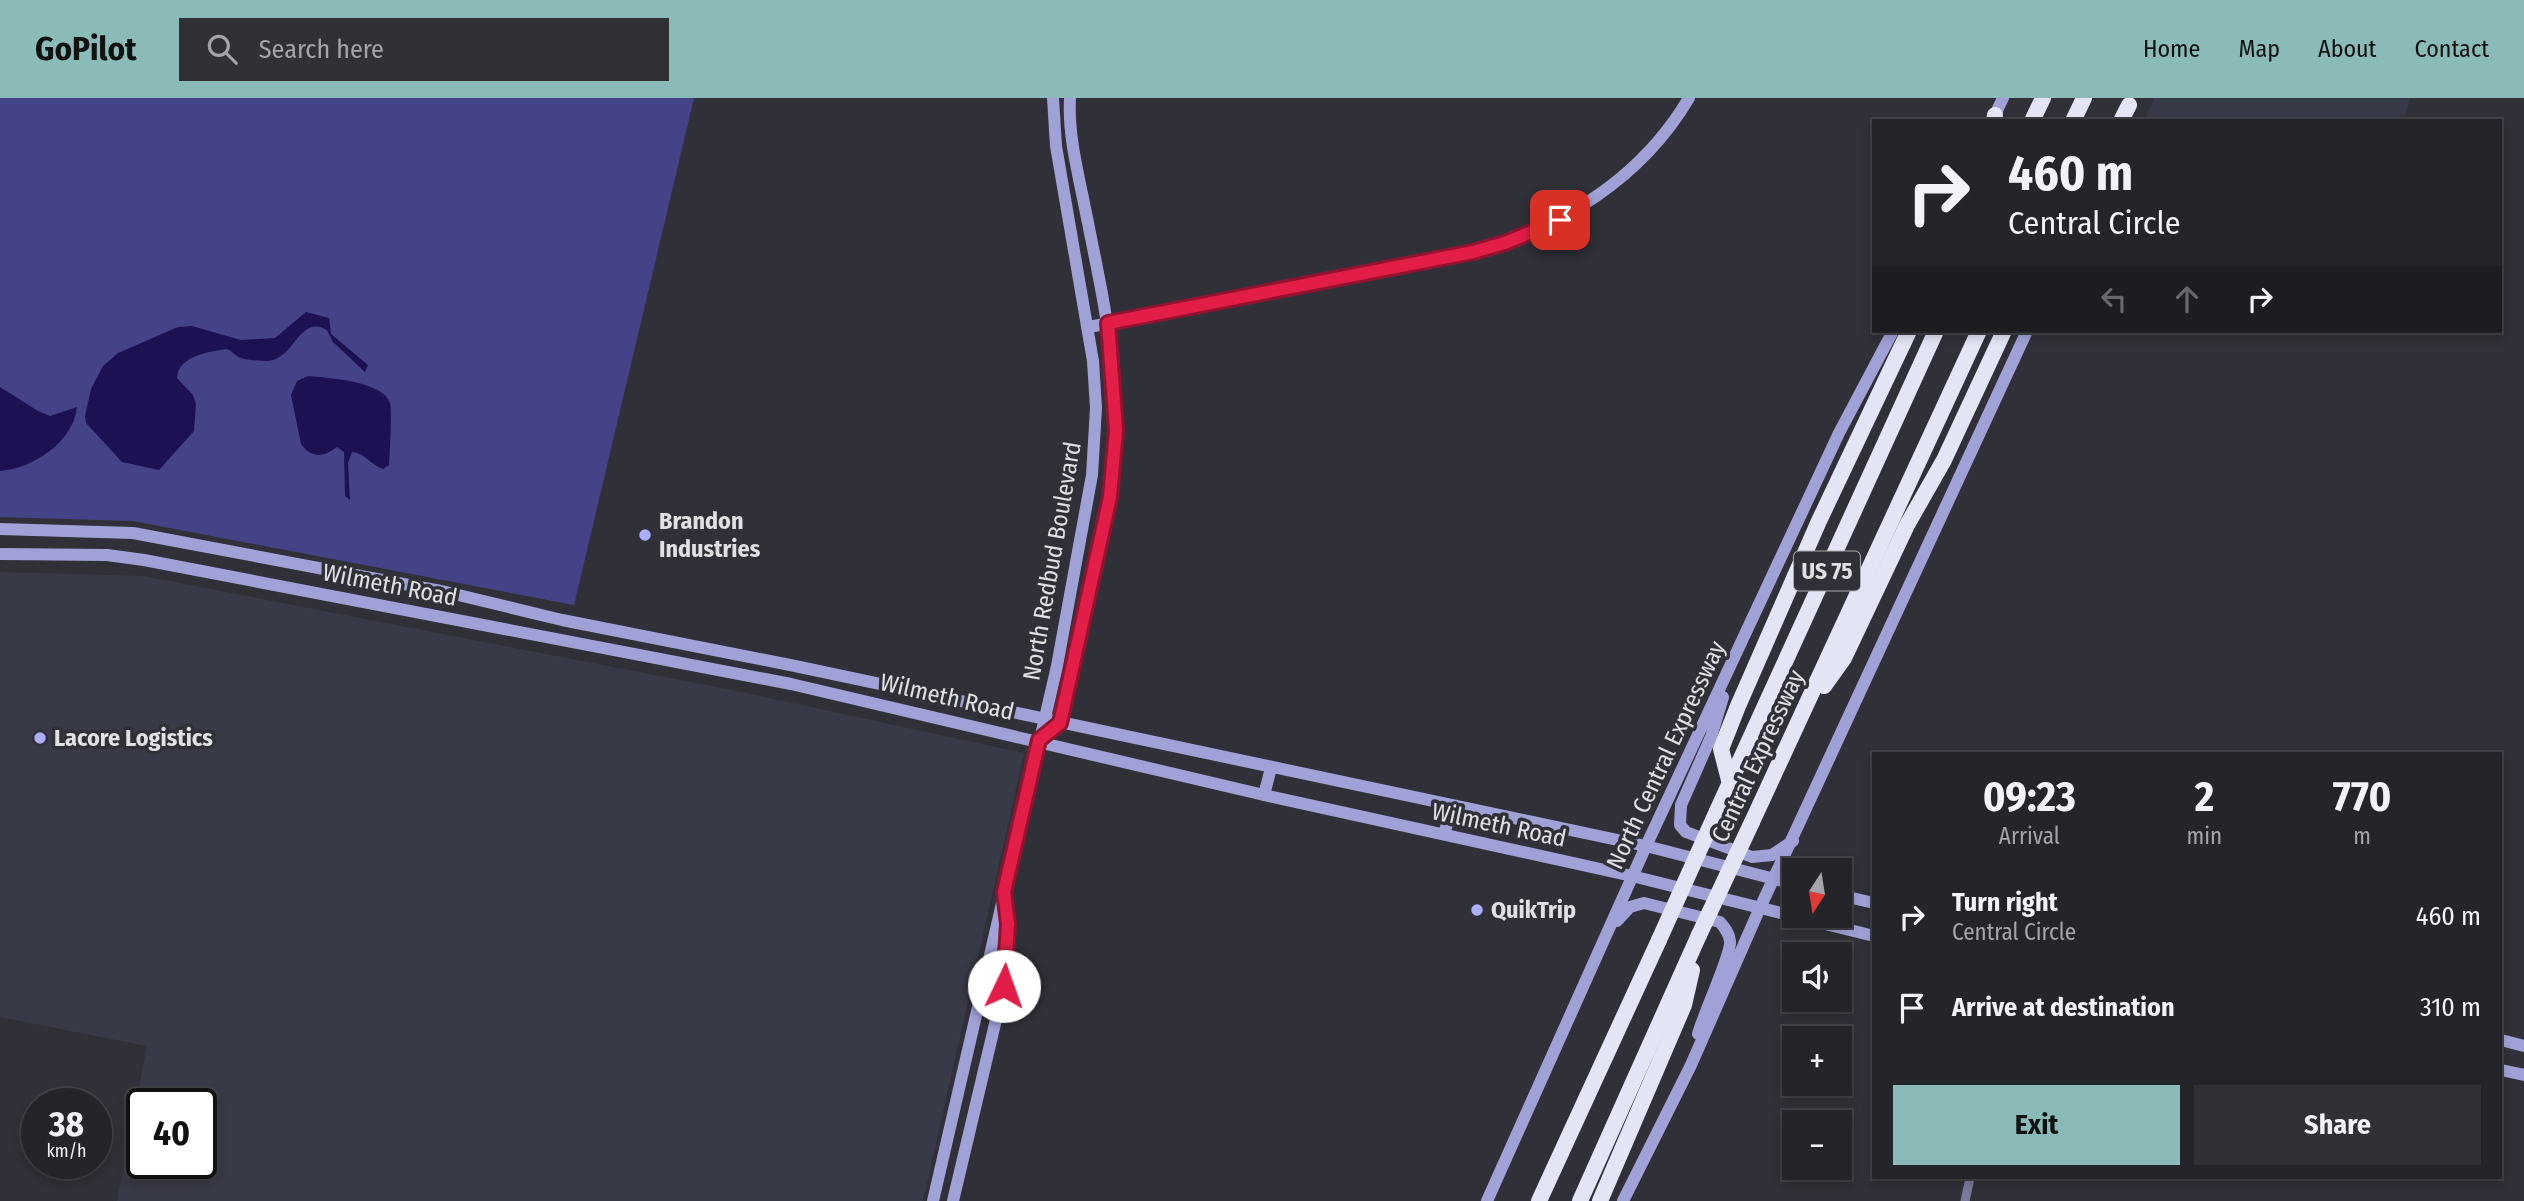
<!DOCTYPE html>
<html lang="en">
<head>
<meta charset="utf-8">
<style>
	body { margin:0; font-family:"Fira Sans Condensed",sans-serif; background:#303136; color:#f1f3f6; height:100vh; display:flex; flex-direction:column; font-size:26px; white-space:nowrap }
	* { box-sizing:border-box; margin:0 }
	p { font-size:23px; color:#a3a5a8 }
	.icon { flex:none; width:38px; height:38px; fill:none; stroke:currentColor; stroke-width:2; stroke-linecap:round; stroke-linejoin:round }
	.map { position:relative; flex:1; overflow:hidden }
	.drawer { position:absolute; left:1872px; top:654px; width:630px; height:427px; display:flex; flex-direction:column; background:#24252a; border-radius:0px; box-shadow:0 4px 10px #0003,0 0 0 2px #414247 }
	.drawer>* { flex:none }
	.guide { position:absolute; left:1872px; top:21px; width:630px; height:214px; border-radius:0px; box-shadow:0 4px 10px #0003,0 0 0 2px #414247; background:#24252a; color:#f1f3f6; overflow:hidden }
	.needle { width:46px; rotate:192deg }
	.tools { position:absolute; left:1782px; top:760px; display:grid; gap:14px }
	.tools a { display:grid; place-items:center; width:70px; height:70px; border-radius:0px; background:#24252a; box-shadow:0 4px 10px #0003,0 0 0 2px #414247; font-size:35px }
	.speed { position:absolute; left:21px; top:990px; display:flex; gap:14px; font-size:35px; font-weight:700; text-align:center }
	.speed>* { display:grid; place-content:center; width:91px; height:91px; border-radius:50%; background:#24252a; box-shadow:0 4px 10px #0003,0 0 0 2px #414247; line-height:1 }
	.speed small { font-size:18px; font-weight:400 }
	.speed .limit { border:4px solid #111; border-radius:10px; background:#fff; color:#111 }
	.pin { position:absolute; display:grid; place-items:center; width:60px; height:60px; color:#fff; margin:-30px; border-radius:14px; box-shadow:0 4px 10px #0006 }
	.me { position:absolute; width:77px; margin:-38px; rotate:3deg; stroke-linejoin:round; filter:drop-shadow(0 0 5px #0008) }
	.turn { display:flex; align-items:center; gap:24px; height:147px; padding:0 21px; font-size:32px }
	.turn .icon { width:91px; height:91px; stroke-width:2.5 }
	.turn b { display:block; font-size:49px; line-height:60px }
	.lanes { display:flex; align-items:center; height:66px; padding:0 21px; background:#0003; justify-content:center; gap:35px; direction:ltr }
	.lanes .off { opacity:.35 }
	.eta { display:flex; justify-content:space-evenly; align-items:center; height:119px; text-align:center }
	.eta b { font-size:42px; font-weight:700; line-height:49px }
	.primary-button { display:flex; gap:14px; margin-top:auto; padding:14px 21px }
	.primary-button a { flex:1; height:80px; border-radius:0px; background:#8bbbb9; color:#111; font-size:28px; font-weight:700; line-height:80px; text-align:center }
	.primary-button a+a { background:#303136; color:#f1f3f6 }
	ul { padding:0; list-style:none }
	li { display:flex; align-items:center; gap:21px; height:91px; padding:0 21px }
	li div { flex:1 }
	li b { display:block; font-size:26px }
	li em { font-style:normal }
	header { display:flex; align-items:center; gap:42px; box-sizing:border-box; height:98px; padding:0 35px; background:#8bbbb9; color:#111 }
	header strong { font-size:33px }
	nav { display:flex; gap:38px; margin-inline-start:auto; font-size:24px }
	.search { width:490px; height:63px; background:#303136; display:flex; align-items:center; gap:18px; box-sizing:border-box; padding:0 24px; border-radius:0px; color:#a3a5a8; font-size:26px }
	.map>svg:first-child { display:block }
</style>
</head>
<body>
<header>
<strong>GoPilot</strong>
<div class="search"><svg class="icon" aria-label="search" viewBox="0 0 24 24"><circle cx="10" cy="10" r="6"/><path d="M15 15l6 6"/></svg>Search here</div>
<nav><a>Home</a><a>Map</a><a>About</a><a>Contact</a></nav>
</header>
<div class="map">
<svg width="2524" height="1103" viewBox="0 0 2524 1103">
	<rect width="100%" height="100%" fill="#303138"/>
	<g fill="#393a47" fill-rule="evenodd">
		<polygon points="2155,0 2410,0 2404,23 2144,23"/>
		<path d="M0,474L143,478L732,592L1024,655L923,1103H117L147,948L0,919ZM142,1006H201V1066H142Z"/>
	</g>
	<polygon fill="#454387" points="0,0 694,0 574,507 133,423 0,419"/>
	<g fill="#1c1153">
		<path d="M306,214L329,220L331,236L368,267L365,274L333,244L327,232C299,216 295,261 268,263C261,263 246,262 240,260C234,257 233,253 226,251C208,254 178,258 177,280L193,297L196,306L194,333L159,372L122,364L86,325L85,318L91,291L103,268L118,255L178,229L192,228L241,242L275,240Z"/>
		<path d="M308,278C328,280 383,283 390,305C392,312 390,357 389,367L383,371C371,367 365,355 352,354L348,365L350,402L345,398L344,354L337,349C324,359 312,361 301,346L291,297L297,283Z"/>
		<path d="M0,289L38,313L50,318L77,309C74,343 33,371 0,373Z"/>
	</g>
	<g fill="none" stroke-linecap="round" stroke-linejoin="round">
		<polyline stroke="#787a9b" stroke-width="9" points="1965,1103 1970,1080"/>
		<g stroke="#a0a2d7" stroke-width="12">
			<polyline points="1992,23 2003,0"/>
			<path d="M1089,229L1473,154C1562,129 1641,81 1689,0"/>
			<polyline points="0,431 133,435 446,494 562,522 795,568 1646,748 1794,786"/>
			<polyline points="0,456 107,457 144,462 791,586 1264,697 1632,778 1874,838"/>
			<polyline points="1723,599 1711,639 1681,707 1680,727 1686,734 1752,759 1772,757 1793,743"/>
			<path d="M1039,642L1060,625C1086,511 1124,392 1113,274C1108,217 1095,161 1084,105C1077,71 1068,35 1070,0"/>
			<polyline points="1264,697 1271,670"/>
			<polyline points="1444,736 1447,726 1459,717 1474,718"/>
			<polyline points="1839,797 1874,805"/>
			<path d="M1617,823L1630,809L1644,805L1720,824C1725,830 1729,835 1730,843C1732,855 1703,917 1698,936"/>
			<polyline points="2501,942 2524,948"/>
			<polyline points="2501,972 2524,977"/>
			<polyline points="933,1103 1057,568 1092,377 1096,310 1093,263 1056,48 1053,0"/>
			<polyline points="953,1103 1004,888 1008,826 1005,804"/>
			<polyline points="1487,1103 1646,748 1839,335 1893,233"/>
			<polyline points="1623,1103 1691,967 1759,812 2027,233"/>
		</g>
		<g stroke="#e3e5f5" stroke-width="16">
			<polyline points="1994,23 1995,17"/>
			<polyline points="2032,23 2043,0"/>
			<polyline points="2073,23 2084,0"/>
			<polyline points="2121,23 2129,7"/>
			<polyline points="1824,588 1844,560 1907,427 1944,362 2004,233"/>
			<polyline points="1730,686 1721,651 1738,608 1819,423 1909,233"/>
			<polyline points="1717,713 1936,233"/>
			<polyline points="1752,724 1979,233"/>
			<polyline points="1539,1103 1659,842"/>
			<polyline points="1580,1103 1699,837"/>
			<polyline points="1600,1103 1684,907 1692,872"/>
		</g>
		<g stroke="#e3e5f5" stroke-width="16">
			<polyline points="1699,837 1752,724"/>
			<polyline points="1659,842 1717,713"/>
		</g>
	</g>
	<g fill="none" stroke-linecap="round" stroke-linejoin="round">
		<g stroke="#92132f" stroke-width="18">
			<polyline id="route" points="1004,888 1008,826 1004,794 1039,642 1060,625 1110,399 1116,332 1108,225 1473,154 1505,145 1560,122"/>
		</g>
		<use href="#route" stroke="#e11d48" stroke-width="12"/>
	</g>
	<g fill="#acaffb" stroke="#303138" stroke-width="2.5">
		<circle cx="645" cy="437" r="7"/>
		<circle cx="40" cy="640" r="7"/>
		<circle cx="1477" cy="812" r="7"/>
	</g>
	<g text-anchor="middle" stroke-width="7" stroke-linejoin="round" paint-order="stroke">
		<rect fill="#303138" stroke="#abacb1" stroke-width="2" x="1794" y="453.5" width="66" height="39" rx="5"/>
		<g font-size="23" font-weight="bold" fill="#e0e1e5">
			<text x="1827" y="481">US 75</text>
		</g>
		<g font-size="24" font-weight="bold" fill="#e0e1e5" stroke="#303138" text-anchor="start">
			<text x="659" y="431">Brandon<tspan x="659" dy="28">Industries</tspan></text>
			<text x="54" y="648">Lacore Logistics</text>
			<text x="1491" y="820">QuikTrip</text>
		</g>
		<g font-size="24" fill="#e0e1e5" stroke="#303138">
			<text transform="translate(1052 463) rotate(-80)" y="8">North Redbud Boulevard</text>
			<text transform="translate(390 487) rotate(11)" y="8">Wilmeth Road</text>
			<text transform="translate(947 599) rotate(13)" y="8">Wilmeth Road</text>
			<text transform="translate(1666 657) rotate(-65)" y="8">North Central Expressway</text>
			<text transform="translate(1758 658) rotate(-65)" y="8">Central Expressway</text>
			<text transform="translate(1499 727) rotate(12)" y="8">Wilmeth Road</text>
		</g>
	</g>
</svg>
<div class="tools">
<a><svg class="needle" viewBox="-14 -14 28 28"><path d="M0-13l5 13h-10z" fill="#e53935"/><path d="M0 13l5-13h-10z" fill="#a3a5a8"/></svg></a>
<a><svg class="icon" aria-label="sound" viewBox="0 0 24 24"><path d="M4 9h4l5-4v14l-5-4H4zM17 9q2 3 0 6"/></svg></a>
<a>+</a>
<a>−</a>
</div>
<div class="speed"><div>38<small>km/h</small></div><div class="limit">40</div></div>
<div class="pin" style="left:1560px;top:122px;background:#d93025"><svg class="icon" aria-label="arrive" viewBox="0 0 24 24"><path d="M6 21V4h12l-3 4 3 4H6"/></svg></div>
<svg class="me" style="left:1004px;top:888px" viewBox="-20 -20 40 40"><circle r="19" fill="#fff"/><path d="M0-13L10 11 0 6-10 11z" fill="#e11d48"/></svg>
<div class="guide">
<div class="turn"><svg class="icon" aria-label="right" viewBox="0 0 24 24"><path d="M7 20v-9h11M14 6l5 5-5 5"/></svg><div><b>460 m</b>Central Circle</div></div>
<div class="lanes"><svg class="icon off" aria-label="left" viewBox="0 0 24 24"><path d="M17 20v-9H6M10 6l-5 5 5 5"/></svg><svg class="icon off" aria-label="ahead" viewBox="0 0 24 24"><path d="M12 20V5M6 11l6-6 6 6"/></svg><svg class="icon" aria-label="right" viewBox="0 0 24 24"><path d="M7 20v-9h11M14 6l5 5-5 5"/></svg></div>
</div>
<section class="drawer">
<div class="eta">
<div><b>09:23</b><p>Arrival</p></div>
<div><b>2</b><p>min</p></div>
<div><b>770</b><p>m</p></div>
</div>
<ul>
<li><svg class="icon" aria-label="right" viewBox="0 0 24 24"><path d="M7 20v-9h11M14 6l5 5-5 5"/></svg><div><b>Turn right</b><p>Central Circle</p></div><em>460 m</em></li>
<li><svg class="icon" aria-label="arrive" viewBox="0 0 24 24"><path d="M6 21V4h12l-3 4 3 4H6"/></svg><div><b>Arrive at destination</b></div><em>310 m</em></li>
</ul>
<div class="primary-button"><a>Exit</a><a>Share</a></div>
</section>
</div>
</body>
</html>
